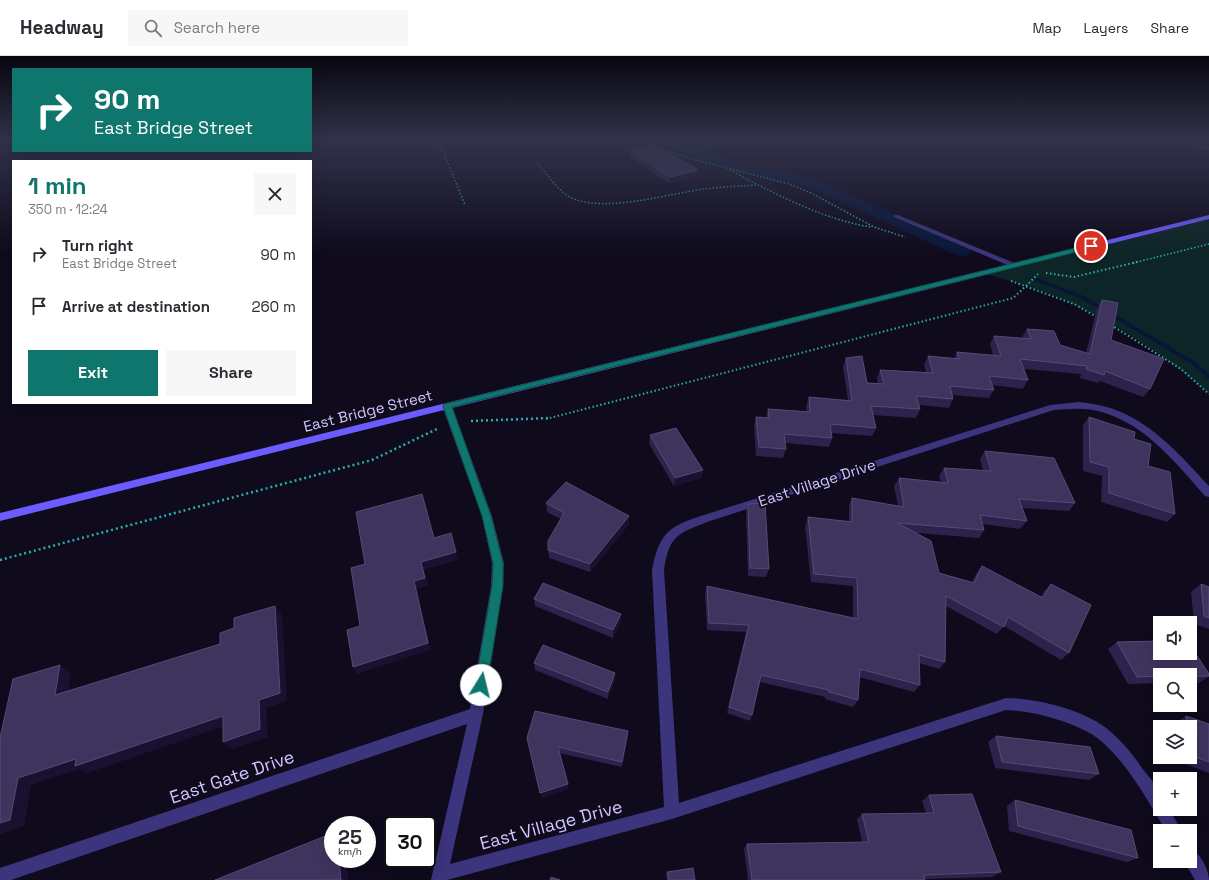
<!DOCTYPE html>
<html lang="en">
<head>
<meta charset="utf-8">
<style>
	body { margin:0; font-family:"Space Grotesk",sans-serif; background:#f7f7f7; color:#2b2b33; height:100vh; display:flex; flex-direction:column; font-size:15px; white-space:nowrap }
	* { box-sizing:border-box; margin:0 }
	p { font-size:13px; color:#7c7c81 }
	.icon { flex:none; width:22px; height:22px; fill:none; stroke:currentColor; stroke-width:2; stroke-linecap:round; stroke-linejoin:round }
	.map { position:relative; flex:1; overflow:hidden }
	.details { position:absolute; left:12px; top:104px; width:300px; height:244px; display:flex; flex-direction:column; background:#fff; border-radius:0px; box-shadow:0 4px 16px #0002 }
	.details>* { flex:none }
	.guide { position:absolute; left:12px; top:12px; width:300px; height:84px; border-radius:0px; box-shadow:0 4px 16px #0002; background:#0f766e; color:#fff; overflow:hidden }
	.controls { position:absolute; left:1153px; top:560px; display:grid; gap:8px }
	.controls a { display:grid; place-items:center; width:44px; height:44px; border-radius:0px; background:#fff; box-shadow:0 4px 16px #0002; font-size:20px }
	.speed { position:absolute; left:324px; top:760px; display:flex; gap:8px; font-size:20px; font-weight:700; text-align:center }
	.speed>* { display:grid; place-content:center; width:52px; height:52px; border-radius:50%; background:#fff; box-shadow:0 4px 16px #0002; line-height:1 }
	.speed small { font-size:10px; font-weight:400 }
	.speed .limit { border:2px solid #111; border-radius:6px; background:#fff; color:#111 }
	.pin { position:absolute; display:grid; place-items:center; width:34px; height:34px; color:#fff; margin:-17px; border:2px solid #fff; border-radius:50%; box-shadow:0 1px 4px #0007 }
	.me { position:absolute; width:44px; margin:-22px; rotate:9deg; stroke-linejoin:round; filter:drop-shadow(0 0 3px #0008) }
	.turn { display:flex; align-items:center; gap:14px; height:84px; padding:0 16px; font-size:18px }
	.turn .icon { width:52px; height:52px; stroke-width:2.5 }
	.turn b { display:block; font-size:28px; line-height:34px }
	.round { display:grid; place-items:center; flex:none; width:42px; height:42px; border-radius:0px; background:#f7f7f7 }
	.head { display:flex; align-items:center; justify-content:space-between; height:68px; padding:0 16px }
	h1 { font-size:24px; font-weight:600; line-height:30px; color:#0f766e }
	.button { display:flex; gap:8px; margin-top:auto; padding:8px 16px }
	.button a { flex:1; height:46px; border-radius:0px; background:#0f766e; color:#fff; font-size:16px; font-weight:600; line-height:46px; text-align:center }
	.button a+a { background:#f7f7f7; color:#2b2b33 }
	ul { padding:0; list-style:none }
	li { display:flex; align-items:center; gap:12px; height:52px; padding:0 16px }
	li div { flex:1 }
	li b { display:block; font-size:15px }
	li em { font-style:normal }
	header { display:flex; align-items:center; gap:24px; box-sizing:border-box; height:56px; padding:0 20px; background:#fff; border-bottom:1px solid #e1e1e2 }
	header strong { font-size:19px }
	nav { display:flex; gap:22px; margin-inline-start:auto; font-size:14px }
	.search { width:280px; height:36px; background:#f7f7f7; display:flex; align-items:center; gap:10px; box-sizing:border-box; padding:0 14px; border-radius:0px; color:#7c7c81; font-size:15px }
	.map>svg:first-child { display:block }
</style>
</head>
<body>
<header>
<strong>Headway</strong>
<div class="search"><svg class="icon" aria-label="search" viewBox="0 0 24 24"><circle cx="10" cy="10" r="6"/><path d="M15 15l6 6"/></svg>Search here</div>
<nav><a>Map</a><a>Layers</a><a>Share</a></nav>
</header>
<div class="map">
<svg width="1209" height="824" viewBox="0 0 1209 824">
	<rect width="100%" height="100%" fill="#0f0a1c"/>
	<path fill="#0d2526" d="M1209,161V338C1169,302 1123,272 1075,249C1046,234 1013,226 982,217Z"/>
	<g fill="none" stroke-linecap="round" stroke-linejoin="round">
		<polygon fill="#071638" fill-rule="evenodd" points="1037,222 1084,240 1194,305 1209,318 1209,323 1207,322 1190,307 1080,242 1035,225 1035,223"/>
		<polygon fill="#071638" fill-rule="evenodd" points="653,85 674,85 730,104 820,125 968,191 971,195 968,199 962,200 956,199 810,131 721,110 655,88"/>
		<g stroke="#29aeaf" stroke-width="1.5" stroke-dasharray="1.5 2" stroke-linecap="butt">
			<polyline points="439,85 465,149"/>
			<polyline points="640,85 655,90"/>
			<polyline points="659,92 692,103 789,128 811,137 874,171 905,181"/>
			<path d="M537,107C548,119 559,137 574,143C609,156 667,138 704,133C721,131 739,130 756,129"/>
			<path d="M730,114C771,136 826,165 872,171"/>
			<polyline points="1133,207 1209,188"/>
		</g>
		<g stroke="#29aeaf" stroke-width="2" stroke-dasharray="1.5 2.5" stroke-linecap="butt">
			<polyline points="1046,217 1074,221 1137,206"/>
			<polyline points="1011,225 1074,248 1097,261"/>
			<polyline points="1026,230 1038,218"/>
			<polyline points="1111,269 1181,313 1209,338"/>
			<polyline points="546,363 1013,242 1026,230"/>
		</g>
		<g stroke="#29aeaf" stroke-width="2.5" stroke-dasharray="2 3" stroke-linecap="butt">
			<polyline points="471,365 550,362"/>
			<polyline points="0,504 372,404 437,373"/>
		</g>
		<polygon fill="#3c347c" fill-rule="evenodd" points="894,159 898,159 1019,209 1015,211 1012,211 894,161"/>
		<g fill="#3c347c" fill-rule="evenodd">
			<polygon points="1187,85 1195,85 1209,91 1209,95"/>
			<path d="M1079,346C1087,347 1096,348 1103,350C1148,361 1179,398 1209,430V441L1205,440C1176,407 1146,369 1102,356C1086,351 1070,353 1054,354L707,466C677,478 669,480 664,514L679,747L1006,642C1035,642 1081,653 1105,671C1120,683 1132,697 1142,712C1148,720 1157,729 1160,738C1161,742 1160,749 1160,753H1169L1182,775H1166C1147,744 1124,700 1093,679C1083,673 1073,669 1062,665C1044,659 1026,655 1006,654L672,763L447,824H431L467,668L11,824H0V812L470,653L491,530L492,507L482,460L442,350L444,348H450L452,350L492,460L504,507L503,530L483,658L450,808L664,751L652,514C659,477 669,470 704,459L1050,349Z"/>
			<path d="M1190,792C1200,796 1209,814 1209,824H1195L1184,805H1190Z"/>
		</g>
		<polygon fill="#6b5cff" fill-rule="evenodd" points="1209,159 1209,163 0,465 0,457"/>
	</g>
	<g fill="#2d224b">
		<polygon points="631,95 697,121 669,127 630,101"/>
		<polygon points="1102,244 1111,284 1150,333 1143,341 1100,325 1098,327 1080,322 1081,318 1024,313 1028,324 1023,333 992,329 994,334 989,342 952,339 953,343 949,352 919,349 920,353 916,362 873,359 876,372 872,380 831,377 832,382 829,391 785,387 786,393 783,402 756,400 754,369 756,361 766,361 768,353 807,356 806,350 809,341 848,344 843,311 846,302 867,327 878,327 877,322 880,314 926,316 924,309 928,300 954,302 957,296 993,299 990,288 994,280 1022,282 1022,281 1027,273 1060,289 1086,297 1097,252"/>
		<polygon points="1089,361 1134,383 1148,410 1175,458 1167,466 1101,446 1102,420 1083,415 1083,369"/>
		<polygon points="650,379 703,414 701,422 674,430 649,388"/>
		<polygon points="985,395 1075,447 1069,455 1022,452 1027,465 1020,473 983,468 984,474 979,482 917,477 939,517 972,526 976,518 982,510 1041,541 1044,535 1051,528 1069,597 1061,604 1004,570 997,578 946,550 945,606 939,613 919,607 920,629 914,636 859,621 858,644 853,651 825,643 825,641 760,626 752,659 750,665 727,657 746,576 707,574 705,538 707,530 853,562 853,530 811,526 805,470 808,461 849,465 849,450 852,442 898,450 894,430 899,422 941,426 939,420 944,412 983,414 980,403"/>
		<polygon points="546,447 629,460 629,468 590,516 549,502 548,494 561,463 547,456"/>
		<polygon points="748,448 769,513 766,521 748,520 746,456"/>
		<polygon points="1201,528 1209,531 1209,573 1194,568 1191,536"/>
		<polygon points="534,543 621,565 613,582 535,550"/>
		<polygon points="1117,586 1209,620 1199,627 1190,627 1190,619 1160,619 1160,627 1128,628 1108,593"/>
		<polygon points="534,607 615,617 615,624 608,643 535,614"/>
		<polygon points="1186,660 1209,668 1209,717 1180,706 1180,701 1190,701 1190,671 1176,671 1175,667"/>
		<polygon points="628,675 628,680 622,711 559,697 568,728 568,733 542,742 527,682"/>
		<polygon points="996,680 1099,718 1089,724 995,712 988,686"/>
		<polygon points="929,739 1001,816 992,821 925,823 925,824 748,824 744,793 747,788 862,786 857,763 862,758 926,757 922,745"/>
		<polygon points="1015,744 1138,802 1127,806 1009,775 1007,750"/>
		<polygon points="667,816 695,824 667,824 666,820"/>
	</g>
	<g fill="#1a1130">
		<polygon points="698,114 697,121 669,127 670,121"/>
		<polygon points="703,414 701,422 674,430 675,422"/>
		<polygon points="629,460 629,468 590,516 590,508"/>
		<polygon points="456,496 458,504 424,514 428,529 417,533 431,594 357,618 353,611 414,525 421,506"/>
		<polygon points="275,550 282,559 287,645 266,652 268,681 232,693 223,686 259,644"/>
		<polygon points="621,558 621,565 613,582 613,574"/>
		<polygon points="60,609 71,618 67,647 55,639"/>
		<polygon points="615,617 615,624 608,643 608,636"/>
		<polygon points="223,660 231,668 87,717 80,713 31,729 24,770 0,778 0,767 18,722 76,703"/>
		<polygon points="628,675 628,680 622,711 622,706"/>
		<polygon points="568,728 568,733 542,742 540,737"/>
		<polygon points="339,803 346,803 349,824 341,824"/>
	</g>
	<g fill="#3f345e" stroke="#564a77">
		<polygon points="655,88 698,114 670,121 631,95"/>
		<polygon points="1102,244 1118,247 1111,284 1164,303 1150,333 1105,315 1104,319 1086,313 1087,310 1020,303 1028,324 989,320 994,334 950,330 953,343 916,340 920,353 871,350 876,372 830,368 832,382 784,378 786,393 759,391 756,361 769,362 768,353 810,356 809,341 852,345 846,302 862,300 867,327 884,328 880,314 933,317 928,300 959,303 957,296 1001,300 994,280 1031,283 1027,273 1054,275 1060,289 1090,298"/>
		<polygon points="1089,361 1135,376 1134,383 1151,388 1148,410 1170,416 1175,458 1109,437 1109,411 1090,406"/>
		<polygon points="676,372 703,414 675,422 650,379"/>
		<polygon points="985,395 1054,402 1075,447 1019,443 1027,465 980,459 984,474 897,467 931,485 939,517 974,527 982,510 1043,542 1051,528 1091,549 1069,597 1008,561 1004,571 946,540 945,606 919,599 920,629 860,613 858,644 829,636 829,634 761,619 752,659 729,651 749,569 709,567 707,530 858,563 857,522 814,518 808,461 852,466 852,442 904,451 899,422 948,427 944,412 991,415"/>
		<polygon points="566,426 629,460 590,508 548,494 548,485 564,457 546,447"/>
		<polygon points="422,438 434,482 451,477 456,496 421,506 425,522 414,525 428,587 353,611 347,574 360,570 351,512 365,508 356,456"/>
		<polygon points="765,447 769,513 750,512 748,448"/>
		<polygon points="543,527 621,558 613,574 534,543"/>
		<polygon points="1201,528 1209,531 1209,562 1204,560"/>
		<polygon points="275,550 280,637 259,644 260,673 223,686 223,660 75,710 76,703 18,722 10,764 0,767 0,682 13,623 60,609 55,639 220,588 220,577 234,572 234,562"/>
		<polygon points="1160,585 1160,597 1190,597 1190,589 1209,618 1209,620 1190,620 1190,619 1160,619 1160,620 1137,621 1117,586"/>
		<polygon points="543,589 615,617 608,636 534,607"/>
		<polygon points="535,655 628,675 622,706 558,691 568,728 540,737 527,682"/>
		<polygon points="1186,660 1209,668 1209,706 1192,700 1190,687 1190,671 1188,671"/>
		<polygon points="996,680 1090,691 1099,718 1002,706"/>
		<polygon points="972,738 1001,816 924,819 925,824 752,824 747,788 869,786 862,758 934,757 929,739"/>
		<polygon points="1015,744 1131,774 1138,802 1018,770"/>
		<polygon points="333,777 333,803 339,803 341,824 215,824"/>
		<polygon points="693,812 695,824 669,824 667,816"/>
		<polygon points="551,821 560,824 550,824"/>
	</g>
	<linearGradient id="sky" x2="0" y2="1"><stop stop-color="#08060f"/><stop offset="0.42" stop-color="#31334b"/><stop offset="1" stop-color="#31334b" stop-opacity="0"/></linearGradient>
	<rect width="1209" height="200" fill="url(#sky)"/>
	<polygon fill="#0f766e" stroke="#0a4d48" points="1091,188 1093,189 1093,192 452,351 491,460 503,507 503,530 487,629 485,633 481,635 477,633 475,629 492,530 493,507 482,460 443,350 444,348"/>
	<g text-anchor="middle" stroke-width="4" stroke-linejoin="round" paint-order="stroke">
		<g font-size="15" fill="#d0c5ff" stroke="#0f0a1c">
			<text transform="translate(368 355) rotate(-14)" y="5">East Bridge Street</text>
			<text transform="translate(817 427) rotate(-18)" y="5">East Village Drive</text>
		</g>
		<g font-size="18" fill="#d0c5ff" stroke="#0f0a1c">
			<text transform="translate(232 721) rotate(-19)" y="6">East Gate Drive</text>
			<text transform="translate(551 769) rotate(-15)" y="6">East Village Drive</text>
		</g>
	</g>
</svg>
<div class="controls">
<a><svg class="icon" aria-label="sound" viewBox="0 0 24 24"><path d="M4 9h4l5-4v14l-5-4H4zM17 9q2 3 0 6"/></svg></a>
<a><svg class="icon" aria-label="search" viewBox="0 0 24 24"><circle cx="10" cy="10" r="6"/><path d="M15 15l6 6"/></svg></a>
<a><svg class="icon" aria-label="layers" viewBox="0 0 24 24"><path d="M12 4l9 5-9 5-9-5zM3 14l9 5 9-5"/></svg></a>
<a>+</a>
<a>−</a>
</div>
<div class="speed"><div>25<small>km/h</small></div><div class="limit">30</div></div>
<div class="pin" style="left:1091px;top:190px;background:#d93025"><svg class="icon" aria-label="arrive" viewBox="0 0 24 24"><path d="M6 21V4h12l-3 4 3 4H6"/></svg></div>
<svg class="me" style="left:481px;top:629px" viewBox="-20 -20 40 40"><circle r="19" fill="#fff"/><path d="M0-13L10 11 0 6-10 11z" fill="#0f766e"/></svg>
<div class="guide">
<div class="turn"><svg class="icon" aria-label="right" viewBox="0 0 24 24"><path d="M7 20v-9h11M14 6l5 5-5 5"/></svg><div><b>90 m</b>East Bridge Street</div></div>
</div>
<section class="details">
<div class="head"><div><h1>1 min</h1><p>350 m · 12:24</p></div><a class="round"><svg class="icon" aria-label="close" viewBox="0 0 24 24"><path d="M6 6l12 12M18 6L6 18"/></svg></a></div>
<ul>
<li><svg class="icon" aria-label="right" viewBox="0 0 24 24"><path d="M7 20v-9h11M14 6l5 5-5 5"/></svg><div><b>Turn right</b><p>East Bridge Street</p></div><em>90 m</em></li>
<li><svg class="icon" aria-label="arrive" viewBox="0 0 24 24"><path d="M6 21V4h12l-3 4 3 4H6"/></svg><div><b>Arrive at destination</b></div><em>260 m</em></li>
</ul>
<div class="button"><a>Exit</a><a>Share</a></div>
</section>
</div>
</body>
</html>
